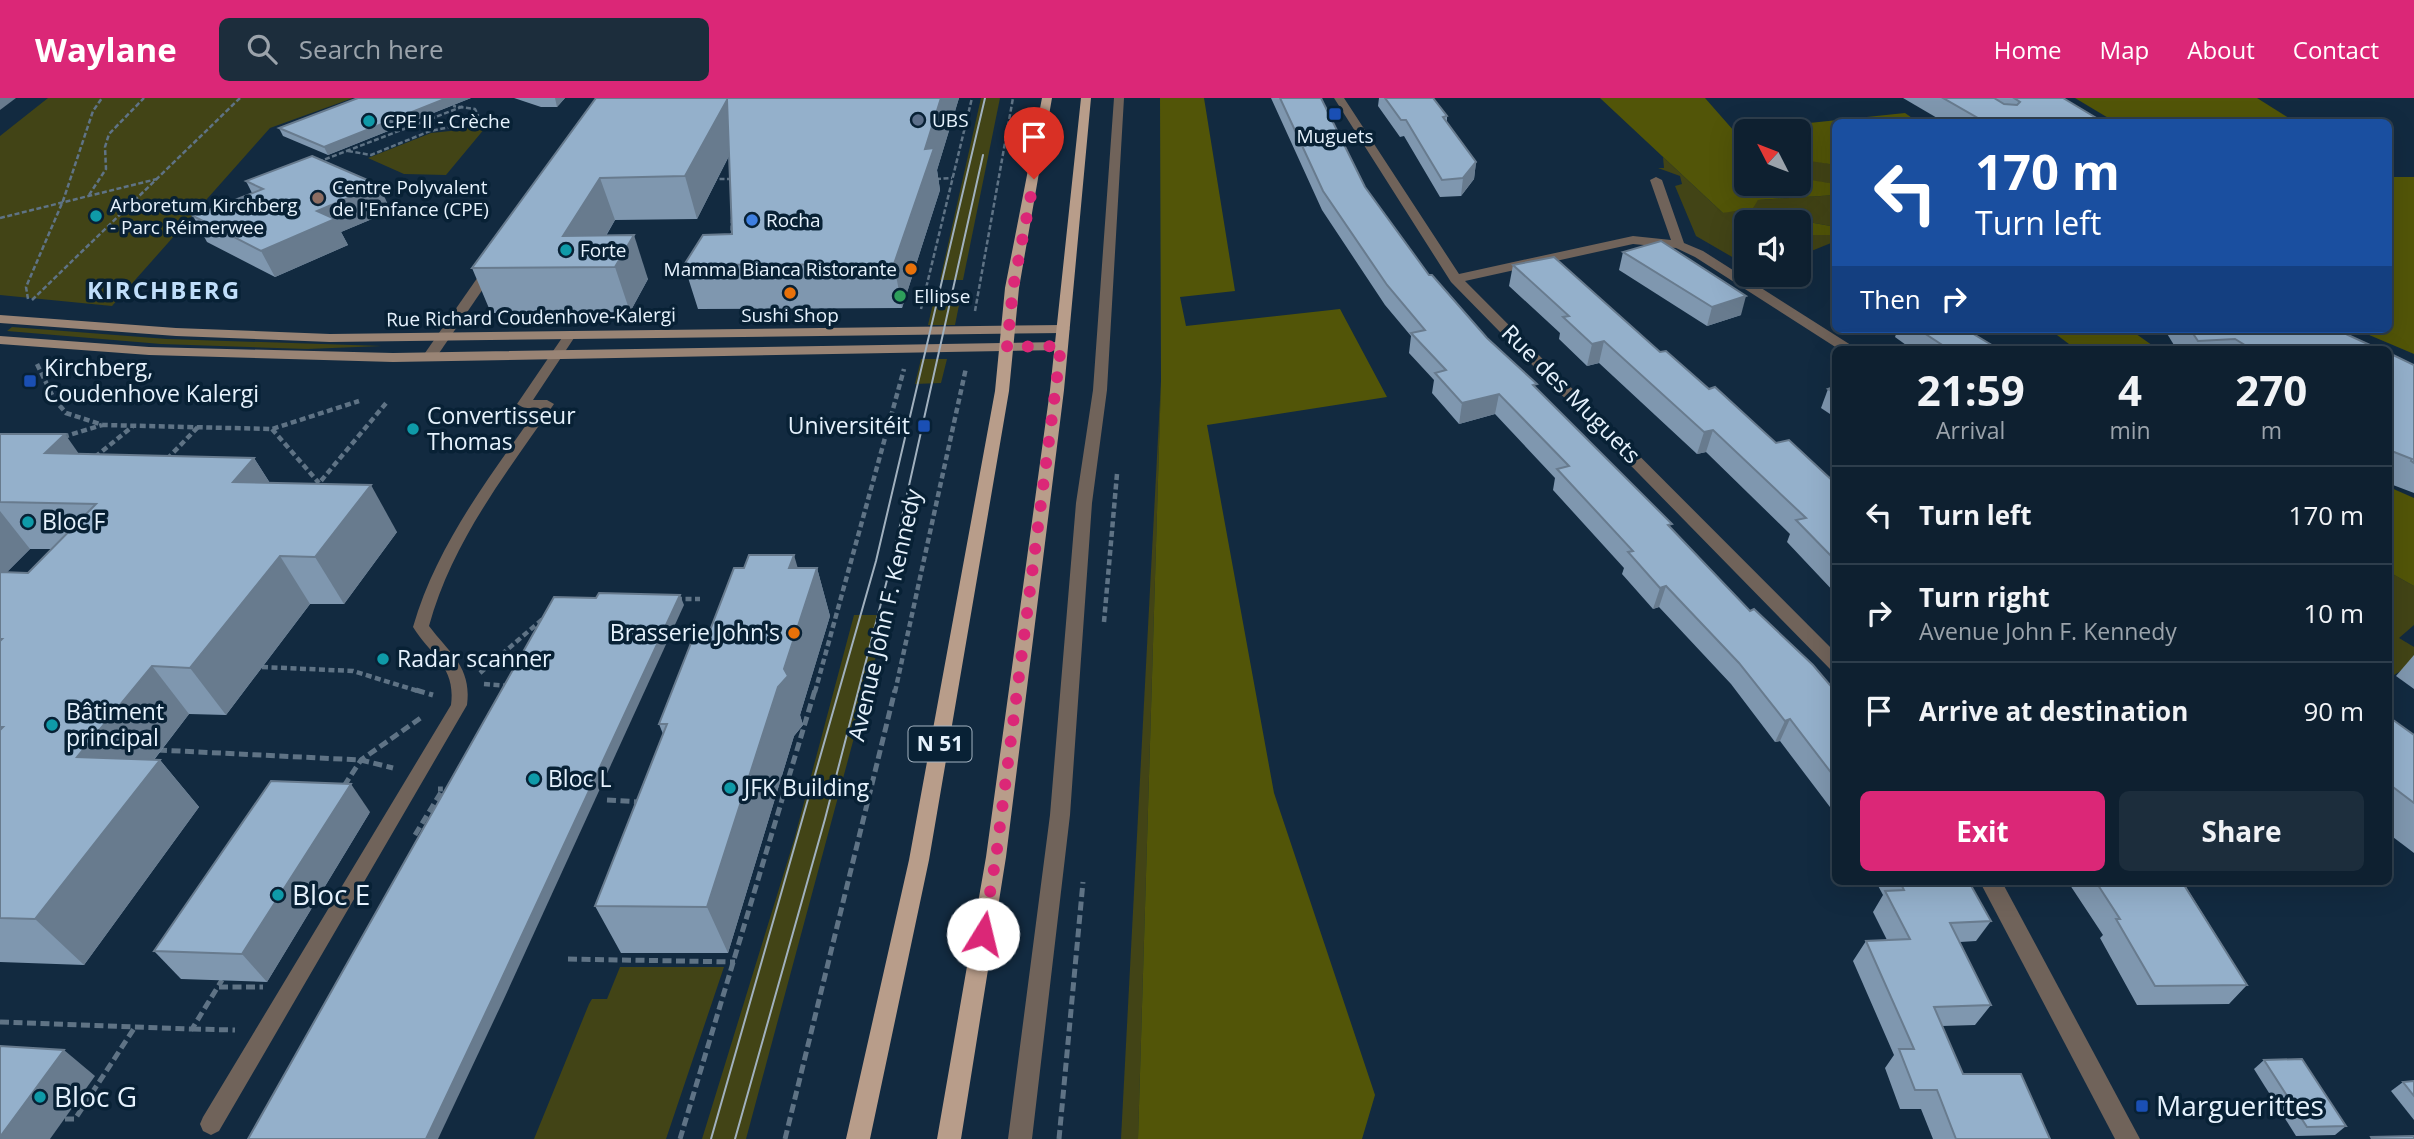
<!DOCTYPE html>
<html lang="en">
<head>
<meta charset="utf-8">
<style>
	body { margin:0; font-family:"Open Sans",sans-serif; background:#1c2d3c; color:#f1f3f6; height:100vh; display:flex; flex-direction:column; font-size:26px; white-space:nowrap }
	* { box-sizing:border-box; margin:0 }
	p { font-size:23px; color:#9ba3ab }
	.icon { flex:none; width:38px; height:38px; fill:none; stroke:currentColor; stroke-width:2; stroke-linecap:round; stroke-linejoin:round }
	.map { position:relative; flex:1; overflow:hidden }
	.details { position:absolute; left:1832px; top:248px; width:560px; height:539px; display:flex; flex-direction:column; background:#0e2030; border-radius:10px; box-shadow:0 7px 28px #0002,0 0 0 2px #2e3e4c }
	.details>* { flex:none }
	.banner { position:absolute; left:1832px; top:21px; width:560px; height:214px; border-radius:10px; box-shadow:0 7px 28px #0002,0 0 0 2px #2e3e4c; background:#1a4fa0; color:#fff; overflow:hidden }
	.needle { width:46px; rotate:312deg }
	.controls { position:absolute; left:1734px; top:21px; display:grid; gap:14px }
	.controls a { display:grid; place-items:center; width:77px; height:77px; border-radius:10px; background:#0e2030; box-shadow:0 7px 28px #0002,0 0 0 2px #2e3e4c; font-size:35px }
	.pin { position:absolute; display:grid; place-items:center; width:60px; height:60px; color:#fff; margin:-72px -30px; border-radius:50% 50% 50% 0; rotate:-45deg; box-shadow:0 0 7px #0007 }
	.pin .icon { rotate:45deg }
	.me { position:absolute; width:77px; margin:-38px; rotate:9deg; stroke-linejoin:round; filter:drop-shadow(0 0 5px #0008) }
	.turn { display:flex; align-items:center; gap:24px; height:147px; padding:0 28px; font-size:32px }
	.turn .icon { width:91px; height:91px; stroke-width:2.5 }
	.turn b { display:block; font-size:49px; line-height:60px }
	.then { display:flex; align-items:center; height:66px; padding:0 28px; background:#0003; gap:14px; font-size:26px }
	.eta { display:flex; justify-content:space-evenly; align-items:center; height:119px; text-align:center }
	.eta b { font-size:42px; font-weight:700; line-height:49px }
	.primary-button { display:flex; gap:14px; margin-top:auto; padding:14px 28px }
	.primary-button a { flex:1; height:80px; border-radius:10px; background:#db2777; color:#fff; font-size:28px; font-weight:700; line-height:80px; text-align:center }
	.primary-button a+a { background:#1c2d3c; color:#f1f3f6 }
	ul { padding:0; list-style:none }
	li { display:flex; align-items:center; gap:21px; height:98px; padding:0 28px; border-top:2px solid #2e3e4c }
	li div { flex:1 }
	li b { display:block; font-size:26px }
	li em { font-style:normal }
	header { display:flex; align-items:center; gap:42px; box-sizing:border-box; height:98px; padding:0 35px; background:#db2777; color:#fff }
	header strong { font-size:33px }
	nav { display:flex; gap:38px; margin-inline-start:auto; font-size:24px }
	.search { width:490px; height:63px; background:#1c2d3c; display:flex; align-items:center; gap:18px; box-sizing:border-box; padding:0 24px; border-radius:10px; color:#9ba3ab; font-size:26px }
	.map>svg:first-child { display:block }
</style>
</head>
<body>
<header>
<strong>Waylane</strong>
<div class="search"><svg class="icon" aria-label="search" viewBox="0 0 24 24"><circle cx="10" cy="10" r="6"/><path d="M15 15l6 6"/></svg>Search here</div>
<nav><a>Home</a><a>Map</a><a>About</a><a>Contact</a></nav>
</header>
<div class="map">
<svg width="2414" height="1041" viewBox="0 0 2414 1041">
	<rect width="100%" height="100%" fill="#122a40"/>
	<g fill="#424416">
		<polygon points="48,0 353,0 270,30 112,208 0,197 0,38"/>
		<polygon points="981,0 1000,0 963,182 940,182"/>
		<polygon points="495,18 446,77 404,76 368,60 431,35 450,33"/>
		<polygon points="1663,59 1723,115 1758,102 1836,97 1836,129 1764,116 1765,124 1746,124 1746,167 1696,138 1675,88 1682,86 1680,78 1658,70 1664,70"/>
		<polygon points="1803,61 1836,67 1836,86 1804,82"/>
		<polygon points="1799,137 1836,137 1836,143 1799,158"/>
		<polygon points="935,197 961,197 955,227 928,227"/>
		<polygon points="12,229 167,241 382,248 307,251 161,246 7,233"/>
		<polygon points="921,261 947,261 941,285 915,286"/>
		<polygon points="1161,283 1138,1041 1121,1041"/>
		<polygon points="2389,474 2414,488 2414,527 2399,540 2414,549 2414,565 2389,580"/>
		<polygon points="854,517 887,517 746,1041 702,1041 794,742"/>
		<polygon points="620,869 724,869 666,1041 534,1041 589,906 592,901 607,901"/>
	</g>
	<g fill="#525508" fill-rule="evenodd">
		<polygon points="1160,0 1204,0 1235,193 1180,199 1186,228 1340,211 1387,299 1207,327 1274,695 1375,997 1362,1041 1138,1041 1161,283"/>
		<path d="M1600,0H1705L1734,33L1905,15L1918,24H1836V67L1803,62L1804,81L1836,86V97L1758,102L1753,110L1723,115ZM1746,33H1799V86H1746Z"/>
		<polygon points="2075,0 2257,0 2295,24 2115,24"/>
		<polygon points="2389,79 2414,79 2414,256 2355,231 2389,231"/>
		<polygon points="1764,116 1836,129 1836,137 1799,137 1799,124 1765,124"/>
		<polygon points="2049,231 2129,231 2159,252 2077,252"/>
		<polygon points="2389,389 2414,400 2414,488 2389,474"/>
	</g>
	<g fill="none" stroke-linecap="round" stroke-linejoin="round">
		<g stroke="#5f7385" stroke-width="2.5" stroke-dasharray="5 2.5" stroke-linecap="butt">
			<polyline points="348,53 371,57 430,33 470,25 478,17 475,11 453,8"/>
			<polyline points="318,64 464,8"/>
			<polyline points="712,81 735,81"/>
			<polyline points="936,81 952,80"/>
			<polyline points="89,97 106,71 105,49 109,36 144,0"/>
			<polyline points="0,120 157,81"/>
			<polyline points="731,140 732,121"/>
			<polyline points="28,201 26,189 63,103 93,13 102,0"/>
			<polyline points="32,202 240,0"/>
			<polyline points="921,211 972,0"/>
			<polyline points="975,213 1013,0"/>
		</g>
		<g stroke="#5f7385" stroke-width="4.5" stroke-dasharray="6 3.5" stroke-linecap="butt">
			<polyline points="37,266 54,301 66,315 103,327 272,331 359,303"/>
			<polyline points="272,331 319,385"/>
			<polyline points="63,339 102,327"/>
			<polyline points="95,359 133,328"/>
			<polyline points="167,361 198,329"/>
			<polyline points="315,390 387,304"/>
			<polyline points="676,501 700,501"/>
			<polyline points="1104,524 1117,376"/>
			<polyline points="262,569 353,573 421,594"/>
			<polyline points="480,575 545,519"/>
			<polyline points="484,586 510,588"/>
			<polyline points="815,594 904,271"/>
			<polyline points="895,594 966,270"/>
		</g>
		<g stroke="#5f7385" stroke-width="5" stroke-dasharray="9 4.5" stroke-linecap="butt">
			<polyline points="416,592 433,597"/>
			<polyline points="158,652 361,662 393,670"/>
			<polyline points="344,688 361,662 422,619"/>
			<polyline points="607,702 640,704"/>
			<polyline points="415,737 443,691 438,691"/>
			<polyline points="568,861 735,864"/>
			<polyline points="219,889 263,889"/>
			<polyline points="0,924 192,931 222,882"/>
			<polyline points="192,931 235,932"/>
			<polyline points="65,1021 75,1021 135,929"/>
			<polyline points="680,1041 815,592"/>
			<polyline points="785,1041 895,592"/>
			<polyline points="1059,1041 1083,784"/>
		</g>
		<path fill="#70635a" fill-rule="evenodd" d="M570,233L576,237L533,302H547L554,306C505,377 452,444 429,528C450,556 472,569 467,607L219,1033L211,1037L203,1033L200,1026L203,1019L451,607C456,568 431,558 413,529C437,446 489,380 538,310H524L517,306L566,234Z"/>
		<g fill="#70635a" fill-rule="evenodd">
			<polygon points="1114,0 1124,0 1107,292 1092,405 1070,717 1032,1041 1008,1041 1050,717 1076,405 1093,292"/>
			<polygon points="1334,0 1344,0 1459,176 1633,138 1671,142 1650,82 1656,79 1662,82 1684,145 1703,153 1854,249 1856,252 1840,252 1695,159 1676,150 1633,146 1465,183 1836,555 1836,572 1830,571 1451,184"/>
			<polygon points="492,165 498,169 435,261 425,261 425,255 487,166"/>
			<polygon points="1980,784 2002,784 2140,1041 2115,1041"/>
		</g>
		<g fill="#998475" fill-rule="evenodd">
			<polygon points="0,217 176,230 330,236 1063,227 1070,231 1063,235 330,244 176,238 0,225"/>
			<polygon points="0,238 149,249 393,255 1061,244 1068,248 1061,252 393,264 149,257 0,246"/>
		</g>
		<g fill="#b89d8a" fill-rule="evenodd">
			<polygon points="1042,0 1052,0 1019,190 1009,293 929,762 870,1041 846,1041 909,762 995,293 1005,190"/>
			<polygon points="1081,0 1091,0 1064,292 1006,759 961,1041 937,1041 986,759 1050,292"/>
		</g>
		<g stroke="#a1b1bf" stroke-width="2">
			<polyline points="711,1041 876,463 985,0"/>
			<polyline points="735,1041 825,721 893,459 983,57"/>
		</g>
	</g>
	<g fill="#7f97af" fill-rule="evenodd">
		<polygon points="359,0 471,0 328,57 283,38 279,30"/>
		<polygon points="514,0 565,0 557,9 541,9"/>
		<polygon points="596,0 959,0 937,72 940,92 902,210 698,211 684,167 732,136 729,58 697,121 615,122 606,138 648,181 630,214 491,215 472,170"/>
		<polygon points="1271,0 1321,0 1365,89 1429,177 1487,240 1750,513 1836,594 1836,717 1780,643 1775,644 1731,586 1659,509 1653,511 1622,476 1624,470 1553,392 1555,380 1495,316 1459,326 1432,295 1434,282 1409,255 1411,238 1385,207 1322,112"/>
		<polygon points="1379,0 1433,0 1447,18 1447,24 1476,64 1474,81 1461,98 1440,99 1404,38 1400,39 1378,8"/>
		<polygon points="1903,0 2063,0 2103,24 1944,24"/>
		<polygon points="246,83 391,113 341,134 348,147 275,179 207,144 193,118 252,95"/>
		<polygon points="1623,154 1741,217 1707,228 1619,172"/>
		<polygon points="1513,167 1660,254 1709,291 1776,345 1836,386 1836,496 1787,444 1790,436 1706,354 1697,356 1599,265 1587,268 1559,241 1560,235 1509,188"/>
		<polygon points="1898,231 1965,231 2000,252 1913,252 1895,239"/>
		<polygon points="2167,231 2335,231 2381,252 2177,252 2166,234"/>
		<polygon points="2389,255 2414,267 2414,395 2393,387 2394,384 2389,382"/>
		<polygon points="1836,288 1836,320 1821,310 1828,291"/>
		<path d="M0,336L79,356L254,360L270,385L397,434L344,506H310L226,617L189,616L154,662H160L199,709L84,867L0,864ZM30,451H51L28,475L7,474Z"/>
		<polygon points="798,470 817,470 830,518 800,617 803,627 794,638 728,855 621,855 595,808 663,636 659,626"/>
		<polygon points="2414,557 2414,591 2396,578"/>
		<polygon points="2389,619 2414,637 2414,755 2389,736"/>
		<polygon points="370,714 267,884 181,881 154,853"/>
		<polygon points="1876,784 1969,784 1991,823 1976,843 1960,844 1991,907 1975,927 1942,928 1963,976 2050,1041 1933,1041 1921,1011 1900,1011 1885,970 1894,957 1853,863 1866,843 1887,842 1873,814 1883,797"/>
		<polygon points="2068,784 2186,784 2188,787 2186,789 2247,887 2229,906 2137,907 2100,840 2103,837"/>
		<polygon points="2264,962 2346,1028 2335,1037 2296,1038 2254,971"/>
		<polygon points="2414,983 2414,1022 2391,993 2403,984"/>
	</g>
	<g fill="#687b8e">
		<polygon points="0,0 16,0 0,12"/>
		<polygon points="447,0 471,0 328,57 324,49"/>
		<polygon points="555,0 565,0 557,9"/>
		<polygon points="941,0 959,0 937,72 940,92 902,210 894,166 925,51"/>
		<polygon points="727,2 737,42 697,121 685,78"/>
		<polygon points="1476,64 1474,81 1461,98 1463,80"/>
		<polygon points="600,80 615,122 587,169 563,138"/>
		<polygon points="379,87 391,113 341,134 348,147 275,179 261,153 317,113"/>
		<polygon points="634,137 648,181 630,214 615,169"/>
		<polygon points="1746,198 1741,217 1707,228 1712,209"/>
		<polygon points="1604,243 1599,265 1587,268 1592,246"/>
		<polygon points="1499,296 1495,316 1459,326 1462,305"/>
		<polygon points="1713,332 1706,354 1697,356 1704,334"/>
		<polygon points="65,336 98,383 45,355"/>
		<polygon points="254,360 283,406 233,384"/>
		<polygon points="371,387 397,434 344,506 315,459"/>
		<polygon points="0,413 30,451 0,481"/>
		<polygon points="794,457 807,502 817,470 830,518 800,617 803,627 794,638 728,855 707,809 784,571 789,470"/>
		<polygon points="280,458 310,506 226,617 190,570"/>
		<polygon points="1666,488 1659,509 1653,511 1660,490"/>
		<polygon points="680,497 684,507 503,903 438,1041 426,1041"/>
		<polygon points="152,568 189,616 119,707 77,659"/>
		<polygon points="1790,621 1780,643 1775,644 1785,623"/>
		<polygon points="160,662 199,709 84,867 35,821"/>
		<polygon points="351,686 370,714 267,884 242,856"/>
		<polygon points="64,952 95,978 50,1041 0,1041 0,1039"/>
	</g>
	<g fill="#94b0cb" stroke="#687b8e" stroke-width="2">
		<polygon points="358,0 447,0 324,49 279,30"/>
		<polygon points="596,0 941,0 925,51 934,50 894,166 684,167 703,137 732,136 727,2 685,78 600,80 563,138 634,137 615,169 472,170"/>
		<polygon points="1280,0 1321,0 1365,89 1429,177 1432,177 1487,240 1537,286 1533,287 1672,426 1668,427 1750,513 1754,511 1813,567 1836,594 1836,681 1790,621 1785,623 1739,565 1666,488 1660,490 1628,454 1633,453 1557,371 1569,368 1499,296 1462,305 1435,275 1446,272 1411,235 1425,232 1387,187 1323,93"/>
		<polygon points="1385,0 1433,0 1447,18 1443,19 1476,64 1463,80 1442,82 1406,22 1401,22"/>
		<polygon points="1943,0 1994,0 2004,6 2017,7 2020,4 2014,0 2063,0 2103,24 1985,24"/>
		<polygon points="312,58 379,87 317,113 335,121 261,153 193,118 263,91 246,83"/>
		<polygon points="1661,143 1746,198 1712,209 1623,154"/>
		<polygon points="1554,159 1660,254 1666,253 1709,291 1715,289 1776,345 1789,342 1836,386 1836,463 1796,422 1806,420 1713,332 1704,334 1604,243 1592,246 1563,219 1569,218 1513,167"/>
		<polygon points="1918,231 1965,231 2000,252 1950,252"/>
		<polygon points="2190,231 2335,231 2381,252 2253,252 2235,241 2198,243"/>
		<polygon points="2389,255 2414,267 2414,365 2411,363 2412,361 2389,352"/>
		<polygon points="1836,288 1836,296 1828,291"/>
		<polygon points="0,336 65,336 45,355 254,360 233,384 371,387 315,459 280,458 190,570 152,568 77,659 160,662 35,821 0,820 0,632 3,629 0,629 0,543 2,541 0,541 0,474 28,475 96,406 0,404"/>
		<polygon points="749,457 794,457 789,470 817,470 784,571 788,578 778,589 707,809 595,808 667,626 659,626 697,530 707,540 734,470 744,470"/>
		<polygon points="599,495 680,497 496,893 426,1041 248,1041 554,499 596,500"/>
		<polygon points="2389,619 2414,637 2414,705 2389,686"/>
		<polygon points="271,683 351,686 242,856 154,853"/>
		<polygon points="1900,784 1969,784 1991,823 1950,825 1991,907 1934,909 1963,976 2021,976 2050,1041 1956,1041 1937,992 1915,992 1899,951 1914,951 1866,843 1910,841 1885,793 1904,792"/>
		<polygon points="2096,784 2186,784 2188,787 2184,787 2247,887 2155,888 2116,821 2120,821"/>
		<polygon points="0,948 64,952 0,1039"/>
		<polygon points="2302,961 2346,1028 2307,1029 2264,962"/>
		<polygon points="2414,983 2414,998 2403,984"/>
		<polygon points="2414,1038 2414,1041 2372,1041 2371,1039"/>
	</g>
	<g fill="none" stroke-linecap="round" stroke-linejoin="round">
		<polyline stroke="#db2777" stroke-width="12" stroke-dasharray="0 21.6" points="983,836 996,759 1061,248 1007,249 1013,190 1034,81"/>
	</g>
	<g fill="#1a4fb4" stroke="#082135" stroke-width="2.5">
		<rect x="1328" y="9" width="14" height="14" rx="3.5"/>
		<rect x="23" y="276" width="14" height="14" rx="3.5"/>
		<rect x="917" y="321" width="14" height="14" rx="3.5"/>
		<rect x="2135" y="1001" width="14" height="14" rx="3.5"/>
	</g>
	<circle fill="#5c6f8a" stroke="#082135" stroke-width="2.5" cx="918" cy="22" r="7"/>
	<g fill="#0f9aa8" stroke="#082135" stroke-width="2.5">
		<circle cx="369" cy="23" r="7"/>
		<circle cx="96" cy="118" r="7"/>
		<circle cx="566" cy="152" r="7"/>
		<circle cx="413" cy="331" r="7"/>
		<circle cx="28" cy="424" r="7"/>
		<circle cx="383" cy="561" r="7"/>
		<circle cx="52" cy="627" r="7"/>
		<circle cx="534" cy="681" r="7"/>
		<circle cx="730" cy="690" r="7"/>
		<circle cx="278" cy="797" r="7"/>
		<circle cx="40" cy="999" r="7"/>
	</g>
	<circle fill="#8d6e63" stroke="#082135" stroke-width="2.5" cx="318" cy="100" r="7"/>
	<circle fill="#3f7fe0" stroke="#082135" stroke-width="2.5" cx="752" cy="122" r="7"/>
	<g fill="#e8710a" stroke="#082135" stroke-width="2.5">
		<circle cx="911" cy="171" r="7"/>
		<circle cx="790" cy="195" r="7"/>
		<circle cx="794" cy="535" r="7"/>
	</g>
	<circle fill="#2e9e5b" stroke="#082135" stroke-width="2.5" cx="900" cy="198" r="7"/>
	<g text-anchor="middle" stroke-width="7" stroke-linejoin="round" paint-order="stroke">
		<g font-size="19" fill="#e6f2fd" stroke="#082135" text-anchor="start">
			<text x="932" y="29">UBS</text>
			<text x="383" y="30">CPE II - Crèche</text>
			<text x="1335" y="45" text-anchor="middle">Muguets</text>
			<text x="332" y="96">Centre Polyvalent<tspan x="332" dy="22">de l'Enfance (CPE)</tspan></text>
			<text x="110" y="114">Arboretum Kirchberg<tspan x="110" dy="22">- Parc Réimerwee</tspan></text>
			<text x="766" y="129">Rocha</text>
			<text x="580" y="159">Forte</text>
			<text x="897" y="178" text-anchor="end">Mamma Bianca Ristorante</text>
			<text x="914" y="205">Ellipse</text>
			<text x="790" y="224" text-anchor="middle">Sushi Shop</text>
		</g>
		<g font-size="19" fill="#e6f2fd" stroke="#082135">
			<text transform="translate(531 219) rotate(-1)" y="7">Rue Richard Coudenhove-Kalergi</text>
		</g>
		<rect fill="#082135" stroke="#a3b3c1" stroke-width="2" x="908.5" y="628.5" width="63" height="35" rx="5"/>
		<g font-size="21" font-weight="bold" fill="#e6f2fd">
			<text x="940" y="653">N 51</text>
		</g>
		<g font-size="23" fill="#e6f2fd" stroke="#082135" text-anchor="start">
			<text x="44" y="278">Kirchberg,<tspan x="44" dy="26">Coudenhove Kalergi</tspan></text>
			<text x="427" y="326">Convertisseur<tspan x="427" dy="26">Thomas</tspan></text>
			<text x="910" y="336" text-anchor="end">Universitéit</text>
			<text x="42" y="432">Bloc F</text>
			<text x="780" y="543" text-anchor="end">Brasserie John's</text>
			<text x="397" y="569">Radar scanner</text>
			<text x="66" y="622">Bâtiment<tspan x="66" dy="26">principal</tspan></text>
			<text x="548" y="689">Bloc L</text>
			<text x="744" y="698">JFK Building</text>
		</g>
		<g font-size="23" fill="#e6f2fd" stroke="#082135">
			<text transform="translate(1571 296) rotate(45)" y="8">Rue des Muguets</text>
			<text transform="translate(885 517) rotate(-77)" y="8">Avenue John F. Kennedy</text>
		</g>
		<g font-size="24" font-weight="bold" letter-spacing="2" fill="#c0defa" stroke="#082135">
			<text x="164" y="201">KIRCHBERG</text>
		</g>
		<g font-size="28" fill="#e6f2fd" stroke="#082135" text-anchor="start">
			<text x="292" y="807">Bloc E</text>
			<text x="54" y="1009">Bloc G</text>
			<text x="2156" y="1018">Marguerittes</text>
		</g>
	</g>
</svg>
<div class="controls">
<a><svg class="needle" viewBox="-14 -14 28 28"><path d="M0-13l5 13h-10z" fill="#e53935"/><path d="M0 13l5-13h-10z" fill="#9ba3ab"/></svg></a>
<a><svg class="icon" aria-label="sound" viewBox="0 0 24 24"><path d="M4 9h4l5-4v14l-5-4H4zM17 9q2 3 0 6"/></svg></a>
</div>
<div class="pin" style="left:1034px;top:81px;background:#d93025"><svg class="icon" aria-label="arrive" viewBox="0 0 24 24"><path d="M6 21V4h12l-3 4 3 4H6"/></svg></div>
<svg class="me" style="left:983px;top:836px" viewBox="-20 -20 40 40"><circle r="19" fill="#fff"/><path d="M0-13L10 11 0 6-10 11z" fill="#db2777"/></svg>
<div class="banner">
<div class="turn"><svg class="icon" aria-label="left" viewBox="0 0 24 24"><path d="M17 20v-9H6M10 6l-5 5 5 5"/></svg><div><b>170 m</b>Turn left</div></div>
<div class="then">Then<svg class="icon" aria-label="right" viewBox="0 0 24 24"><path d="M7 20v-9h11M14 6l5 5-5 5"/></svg></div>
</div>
<section class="details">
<div class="eta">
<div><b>21:59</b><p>Arrival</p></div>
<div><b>4</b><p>min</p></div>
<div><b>270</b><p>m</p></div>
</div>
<ul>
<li><svg class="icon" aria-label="left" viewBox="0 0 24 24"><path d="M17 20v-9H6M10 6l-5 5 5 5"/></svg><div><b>Turn left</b></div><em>170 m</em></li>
<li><svg class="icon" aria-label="right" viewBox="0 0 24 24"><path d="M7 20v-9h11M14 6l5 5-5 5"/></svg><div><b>Turn right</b><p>Avenue John F. Kennedy</p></div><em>10 m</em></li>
<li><svg class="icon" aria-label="arrive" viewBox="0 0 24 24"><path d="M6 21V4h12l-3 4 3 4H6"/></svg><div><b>Arrive at destination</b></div><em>90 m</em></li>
</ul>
<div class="primary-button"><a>Exit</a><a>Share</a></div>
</section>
</div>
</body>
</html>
